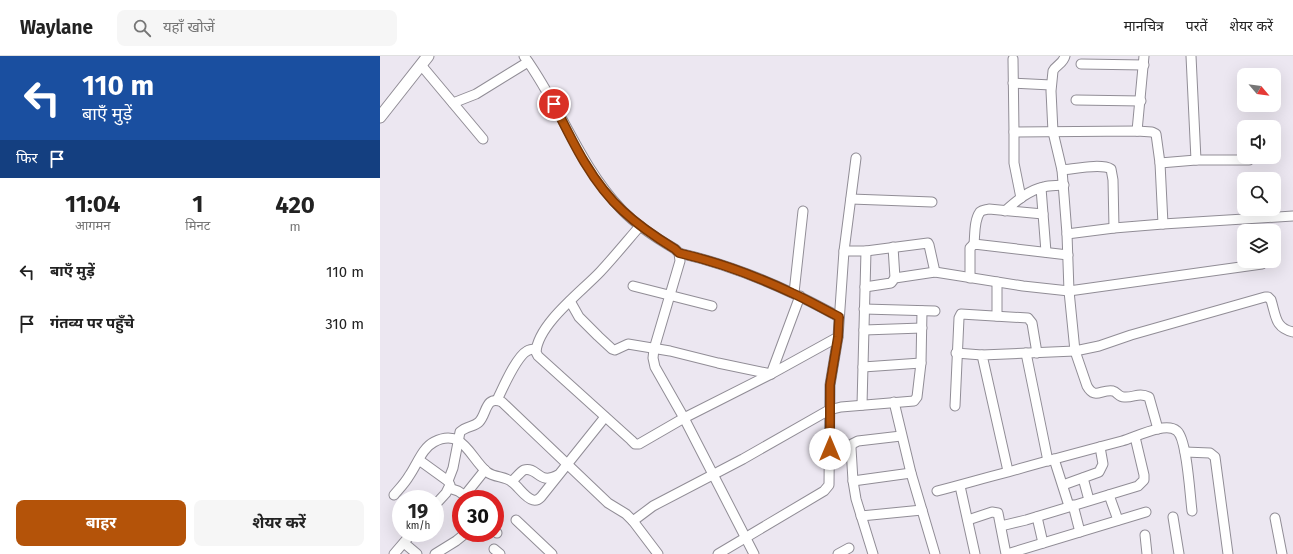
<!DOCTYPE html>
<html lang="hi">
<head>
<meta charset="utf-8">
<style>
	body { margin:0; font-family:"Fira Sans","Noto Sans Devanagari",sans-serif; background:#f6f6f6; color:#222; height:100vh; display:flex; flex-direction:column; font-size:15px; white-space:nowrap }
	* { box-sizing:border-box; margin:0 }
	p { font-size:13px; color:#767676 }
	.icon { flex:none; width:22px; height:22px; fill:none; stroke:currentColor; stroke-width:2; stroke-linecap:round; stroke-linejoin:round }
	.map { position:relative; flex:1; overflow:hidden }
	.details { display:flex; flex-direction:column; background:#fff; width:380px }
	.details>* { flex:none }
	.guide { background:#1a4fa0; color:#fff; overflow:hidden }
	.needle { width:26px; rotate:119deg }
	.fabs { position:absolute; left:857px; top:12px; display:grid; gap:8px }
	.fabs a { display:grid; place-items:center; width:44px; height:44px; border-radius:8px; background:#fff; box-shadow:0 4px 16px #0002; font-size:20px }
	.speed { position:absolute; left:12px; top:434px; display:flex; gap:8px; font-size:20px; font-weight:700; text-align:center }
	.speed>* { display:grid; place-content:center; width:52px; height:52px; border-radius:50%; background:#fff; box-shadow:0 4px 16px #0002; line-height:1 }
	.speed small { font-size:10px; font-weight:400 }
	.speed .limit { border:6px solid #d22; background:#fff; color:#111 }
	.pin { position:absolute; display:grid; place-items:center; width:34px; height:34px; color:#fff; margin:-17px; border:2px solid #fff; border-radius:50%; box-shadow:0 1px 4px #0007 }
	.me { position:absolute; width:44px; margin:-22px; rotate:0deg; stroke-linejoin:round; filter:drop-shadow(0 0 3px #0008) }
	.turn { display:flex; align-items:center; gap:14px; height:84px; padding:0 16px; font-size:18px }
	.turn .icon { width:52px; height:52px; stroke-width:2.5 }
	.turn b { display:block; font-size:28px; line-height:34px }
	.then { display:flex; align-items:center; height:38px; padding:0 16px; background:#0003; gap:8px; font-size:15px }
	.eta { display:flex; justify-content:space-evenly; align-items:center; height:68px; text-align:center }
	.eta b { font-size:24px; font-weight:700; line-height:28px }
	.action { display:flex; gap:8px; margin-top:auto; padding:8px 16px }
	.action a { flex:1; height:46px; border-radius:8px; background:#b45309; color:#fff; font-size:16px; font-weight:700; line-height:46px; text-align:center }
	.action a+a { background:#f6f6f6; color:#222 }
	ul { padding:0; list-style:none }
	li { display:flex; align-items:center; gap:12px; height:52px; padding:0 16px }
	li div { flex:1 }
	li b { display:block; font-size:15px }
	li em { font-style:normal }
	header { display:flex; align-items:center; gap:24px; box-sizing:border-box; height:56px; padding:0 20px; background:#fff; border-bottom:1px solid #e0e0e0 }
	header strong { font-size:19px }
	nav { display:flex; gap:22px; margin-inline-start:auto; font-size:14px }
	.search { width:280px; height:36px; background:#f6f6f6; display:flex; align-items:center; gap:10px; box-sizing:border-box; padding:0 14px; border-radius:8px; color:#767676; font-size:15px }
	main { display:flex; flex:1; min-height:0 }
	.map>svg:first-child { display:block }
</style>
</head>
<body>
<header>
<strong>Waylane</strong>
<div class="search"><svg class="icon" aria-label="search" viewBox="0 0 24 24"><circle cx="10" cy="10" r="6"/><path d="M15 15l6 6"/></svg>यहाँ खोजें</div>
<nav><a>मानचित्र</a><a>परतें</a><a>शेयर करें</a></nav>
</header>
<main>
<section class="details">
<div class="guide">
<div class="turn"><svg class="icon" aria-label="left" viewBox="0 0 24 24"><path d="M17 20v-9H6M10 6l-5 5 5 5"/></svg><div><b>110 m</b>बाएँ मुड़ें</div></div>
<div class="then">फिर<svg class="icon" aria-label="arrive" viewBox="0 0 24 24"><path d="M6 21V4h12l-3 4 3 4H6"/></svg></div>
</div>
<div class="eta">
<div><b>11:04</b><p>आगमन</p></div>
<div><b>1</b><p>मिनट</p></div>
<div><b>420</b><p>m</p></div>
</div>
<ul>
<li><svg class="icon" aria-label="left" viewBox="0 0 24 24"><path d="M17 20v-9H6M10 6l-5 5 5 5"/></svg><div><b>बाएँ मुड़ें</b></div><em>110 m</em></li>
<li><svg class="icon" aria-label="arrive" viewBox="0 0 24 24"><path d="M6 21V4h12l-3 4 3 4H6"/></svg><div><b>गंतव्य पर पहुँचे</b></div><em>310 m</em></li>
</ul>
<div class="action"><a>बाहर</a><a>शेयर करें</a></div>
</section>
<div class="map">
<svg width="913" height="498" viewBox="0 0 913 498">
	<rect width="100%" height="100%" fill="#ece7f1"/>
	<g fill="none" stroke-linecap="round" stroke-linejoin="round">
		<g stroke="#918d96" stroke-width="11">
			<g id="minor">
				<path d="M144,0C180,49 199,109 241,153C257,170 276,182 295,193L299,197L300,205L274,293L273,302L275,311L304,362L374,498"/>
				<path d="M685,0C683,8 676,9 673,15L671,35L673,76L682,114L687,178L689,235L695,295L707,330C715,344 721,333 733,335C737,336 739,341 744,341C754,342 758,336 769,341L778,373"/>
				<polyline points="633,3 634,76 757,75 772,76 776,78 780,107 783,168"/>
				<polyline points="701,8 764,9"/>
				<polyline points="41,9 103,83"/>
				<polyline points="633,27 671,29"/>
				<polyline points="696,44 761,45"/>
				<polyline points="73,47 96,38 148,6"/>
				<polyline points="757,75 764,0"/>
				<polyline points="634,76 634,107 641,142"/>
				<polyline points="816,104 869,104"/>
				<polyline points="780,107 816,104 811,0"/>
				<path d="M682,114C694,113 721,107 731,113L733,124L734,172"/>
				<polyline points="661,132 666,196"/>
				<polyline points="471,143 552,146"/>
				<path d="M625,155C636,145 649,134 664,131C670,129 677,130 684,129"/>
				<path d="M260,170C247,185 234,201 220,216C201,236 158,268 156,296L158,300L251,384L255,388H259L304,362L391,318L458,281L464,195L476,102"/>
				<polyline points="687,178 734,172 783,168 913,160"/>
				<path d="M594,188C595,179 594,164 600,156C602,154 605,154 609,153L663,158"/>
				<polyline points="513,191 515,222"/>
				<polyline points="464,195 486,195 548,187 549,189 555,216"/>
				<path d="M299,197C338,206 376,220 412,237C428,244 444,253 459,261"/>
				<polyline points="590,222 590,192 594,188 688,199"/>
				<polyline points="617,226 617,260"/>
				<polyline points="253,230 332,250"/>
				<polyline points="485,231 511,227 515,222 555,216 643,230 689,235 882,208"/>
				<polyline points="414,237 423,155"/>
				<polyline points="190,245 199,261 218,280 232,293 235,294 248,288 290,295 338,307 391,318 420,240"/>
				<polyline points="484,253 555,255"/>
				<polyline points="484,274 542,272"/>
				<polyline points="576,297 602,299"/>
				<polyline points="646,297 668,405"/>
				<polyline points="483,311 541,307"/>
				<path d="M117,344C123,332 136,301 147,295C150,293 153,293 156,293"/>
				<polyline points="514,346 531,417 555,498"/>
				<polyline points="482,349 486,195"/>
				<polyline points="575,350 579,262 581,258 648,262 652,267 657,297"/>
				<polyline points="805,396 830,397 835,401 848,498"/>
				<polyline points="674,403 689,450"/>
				<polyline points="39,404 68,425 70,429 66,437 55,449"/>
				<path d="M628,415L602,299L695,295L719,290L751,279L885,241H888L891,244C896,260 895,272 913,276"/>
				<polyline points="703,422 709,444"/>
				<path d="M68,425L73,412L80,376C86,370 94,371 99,366C107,358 105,339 122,346L228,447L246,458L253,465L278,498"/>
				<path d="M132,425C136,422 140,416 144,414C153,411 158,421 165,422C170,423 174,421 178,419"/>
				<polyline points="473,425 531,417"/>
				<polyline points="683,429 719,416 723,408 720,391"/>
				<polyline points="580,430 595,498"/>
				<polyline points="69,432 78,435 90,443"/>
				<path d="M557,435C581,429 604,422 628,416C666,405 704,395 742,385C756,381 786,365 797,375C807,383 810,440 812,455"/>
				<path d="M14,439C19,433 25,427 29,420C37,409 42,392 54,386C83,371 90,402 107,416C115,422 125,420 132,426C139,431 145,442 153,444C157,445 159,443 161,441L225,361"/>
				<polyline points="85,439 105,414"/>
				<polyline points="729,439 738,464"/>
				<polyline points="693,449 700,476"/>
				<polyline points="481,460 542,454"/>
				<polyline points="657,461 663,487"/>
				<polyline points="793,461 799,498"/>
				<polyline points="895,462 902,498"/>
				<polyline points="136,464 172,498"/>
				<polyline points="588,464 612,456 618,457 626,498"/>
				<polyline points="253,465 273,450 363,403 449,354 461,351 534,345 537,341 541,307 542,255"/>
				<polyline points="621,470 646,464 758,430 764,424 764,419 755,381"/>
				<polyline points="115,475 117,477"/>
				<polyline points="765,479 767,498"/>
				<polyline points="24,487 37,498"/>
				<polyline points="114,493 120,498"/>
				<polyline points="14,498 32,477"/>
				<polyline points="55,498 76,485 86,477"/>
				<polyline points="338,498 444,435 449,429 450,329 458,281"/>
				<polyline points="458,498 469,492"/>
				<polyline points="493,498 476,443 473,425 471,392 472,388 478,385 521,380"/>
				<polyline points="627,498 766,456"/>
			</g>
		</g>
		<g stroke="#918d96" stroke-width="13">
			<polyline id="tertiary" points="0,61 48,0"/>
		</g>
		<use href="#minor" stroke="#fff" stroke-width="9"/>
		<use href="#tertiary" stroke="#fff" stroke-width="11"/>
	</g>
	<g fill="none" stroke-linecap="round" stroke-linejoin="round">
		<g stroke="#753606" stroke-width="10">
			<path id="route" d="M174,48C192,85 212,127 243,155C259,170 277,182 295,193L299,197C338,206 376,220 412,237C428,244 443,253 459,261L458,281L450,329V393"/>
		</g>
		<use href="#route" stroke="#b45309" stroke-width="7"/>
	</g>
</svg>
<div class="fabs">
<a><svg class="needle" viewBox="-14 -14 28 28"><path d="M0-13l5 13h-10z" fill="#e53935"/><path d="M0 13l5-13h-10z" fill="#767676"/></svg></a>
<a><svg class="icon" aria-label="sound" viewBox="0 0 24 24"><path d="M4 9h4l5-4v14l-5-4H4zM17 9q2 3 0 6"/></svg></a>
<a><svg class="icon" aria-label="search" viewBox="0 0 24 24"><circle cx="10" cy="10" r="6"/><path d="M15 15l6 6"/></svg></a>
<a><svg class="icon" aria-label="layers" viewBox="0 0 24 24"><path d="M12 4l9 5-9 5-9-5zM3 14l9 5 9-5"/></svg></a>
</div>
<div class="speed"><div>19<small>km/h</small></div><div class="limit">30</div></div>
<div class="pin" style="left:174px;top:48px;background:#d93025"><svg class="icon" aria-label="arrive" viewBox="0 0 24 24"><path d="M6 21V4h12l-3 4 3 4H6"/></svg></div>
<svg class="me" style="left:450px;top:393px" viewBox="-20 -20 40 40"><circle r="19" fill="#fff"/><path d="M0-13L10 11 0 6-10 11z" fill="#b45309"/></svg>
</div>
</main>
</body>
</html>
